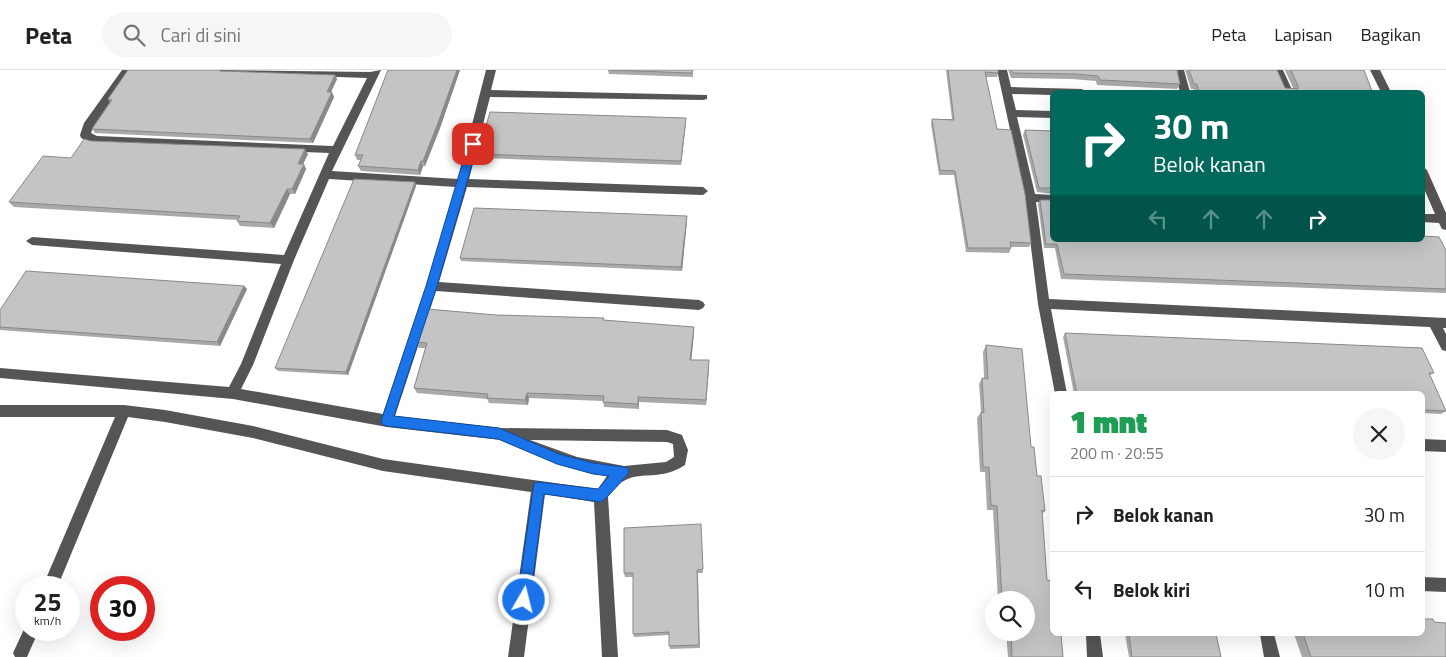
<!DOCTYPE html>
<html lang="id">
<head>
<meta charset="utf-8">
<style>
	body { margin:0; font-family:"Titillium Web",sans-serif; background:#f6f6f6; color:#222; height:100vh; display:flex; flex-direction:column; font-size:19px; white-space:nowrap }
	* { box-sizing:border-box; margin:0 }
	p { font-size:16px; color:#767676 }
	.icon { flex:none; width:28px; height:28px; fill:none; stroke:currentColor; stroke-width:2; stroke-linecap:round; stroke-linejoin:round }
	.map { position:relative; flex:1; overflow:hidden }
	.panel { position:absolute; left:1050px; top:321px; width:375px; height:245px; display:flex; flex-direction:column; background:#fff; border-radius:8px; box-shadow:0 5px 20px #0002 }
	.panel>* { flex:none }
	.banner { position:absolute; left:1050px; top:20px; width:375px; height:152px; border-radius:8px; box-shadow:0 5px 20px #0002; background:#00695c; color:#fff; overflow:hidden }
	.controls { position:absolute; left:985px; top:521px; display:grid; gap:10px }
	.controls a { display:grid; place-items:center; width:50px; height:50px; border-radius:50%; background:#fff; box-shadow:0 5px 20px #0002; font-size:25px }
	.speed { position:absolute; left:15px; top:506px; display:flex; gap:10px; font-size:25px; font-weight:700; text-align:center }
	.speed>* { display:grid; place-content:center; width:65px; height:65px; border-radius:50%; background:#fff; box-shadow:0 5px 20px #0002; line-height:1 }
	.speed small { font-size:12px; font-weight:400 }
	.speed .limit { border:8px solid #d22; background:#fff; color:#111 }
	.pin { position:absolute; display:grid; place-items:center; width:42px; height:42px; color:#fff; margin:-21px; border-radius:10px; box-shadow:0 2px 8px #0006 }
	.me { position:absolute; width:55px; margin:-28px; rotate:8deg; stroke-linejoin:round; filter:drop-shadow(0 0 4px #0008) }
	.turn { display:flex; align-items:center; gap:18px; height:105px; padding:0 20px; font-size:22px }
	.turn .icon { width:65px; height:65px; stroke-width:2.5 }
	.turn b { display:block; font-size:35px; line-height:42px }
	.lanes { display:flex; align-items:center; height:48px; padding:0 20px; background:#0003; justify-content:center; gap:25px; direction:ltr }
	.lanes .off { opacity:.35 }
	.round { display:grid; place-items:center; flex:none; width:52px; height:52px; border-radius:26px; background:#f6f6f6 }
	.summary { display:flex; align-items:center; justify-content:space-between; height:85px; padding:0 20px }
	h1 { font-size:30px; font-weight:800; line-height:38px; color:#1e9e55 }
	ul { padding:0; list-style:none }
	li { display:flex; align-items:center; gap:15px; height:75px; padding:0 20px; border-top:1px solid #e0e0e0 }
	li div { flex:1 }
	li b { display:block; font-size:19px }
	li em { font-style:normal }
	header { display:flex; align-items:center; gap:30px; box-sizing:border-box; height:70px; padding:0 25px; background:#fff; border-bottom:1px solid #e0e0e0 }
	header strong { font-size:24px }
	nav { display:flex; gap:28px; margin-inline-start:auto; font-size:18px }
	.search { width:350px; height:45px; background:#f6f6f6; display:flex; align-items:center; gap:12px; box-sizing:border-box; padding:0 18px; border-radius:28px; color:#767676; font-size:19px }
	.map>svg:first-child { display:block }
</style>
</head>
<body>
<header>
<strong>Peta</strong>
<div class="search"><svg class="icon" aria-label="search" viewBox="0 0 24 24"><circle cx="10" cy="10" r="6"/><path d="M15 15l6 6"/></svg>Cari di sini</div>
<nav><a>Peta</a><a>Lapisan</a><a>Bagikan</a></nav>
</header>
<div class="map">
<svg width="1446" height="587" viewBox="0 0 1446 587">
	<rect width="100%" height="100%" fill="#fff"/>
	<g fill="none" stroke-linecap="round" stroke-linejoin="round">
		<g fill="#555" fill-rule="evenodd">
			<path d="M122,0H132L93,57L91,63L97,66L333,76L367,8L223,3L218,0L370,2L381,0L332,101L458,109L486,0H496L491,20L707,25V29L703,30L490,27L469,109L703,117L708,121L703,125L467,117L439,212L699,230L703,232L705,235L703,238L699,240L436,221L395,346L499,358L667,360L682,365L688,380L685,395C653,416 631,392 608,427L618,587H602L594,432L545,424L524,587H508L531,422L383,401L253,368L165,352L128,347L57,518H42L115,347H0V335H124L165,340L253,356L383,389L598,419L607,406L563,395L501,370L387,357L233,329L0,308V298L229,317L241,294L281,194L32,175L26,171L32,167L284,185L329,83L95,74L81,68L80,65L84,53ZM329,109L456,117L426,216L383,344L241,319L253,295L294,190ZM530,370L667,372L673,374L674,387L666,392L624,396L577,387Z"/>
			<polygon points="997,0 1007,0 1011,17 1082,19 1087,22 1052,22 1052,25 1012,24 1016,40 1052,41 1052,48 1017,47 1035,124 1052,125 1052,133 1036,132 1049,229 1446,248 1446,258 1443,258 1446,264 1446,281 1442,280 1430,257 1051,239 1067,324 1055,324 1038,234 1025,128"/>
			<polygon points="1174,0 1184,0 1190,22 1180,22"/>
			<polygon points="1273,0 1283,0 1293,22 1283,22"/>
			<polygon points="1370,0 1380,0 1391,22 1381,22"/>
			<polygon points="1422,96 1427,100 1446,143 1446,160 1442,159 1439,153 1422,152 1422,144 1435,144 1422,114"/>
			<polygon points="1422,369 1446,370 1446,382 1422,381"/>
			<polygon points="1422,507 1446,508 1446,522 1422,521"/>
			<polygon points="26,555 26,560 39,560 27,587 15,587 13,583"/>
			<polygon points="1086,564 1100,564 1103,587 1087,587"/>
			<polygon points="1260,564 1274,564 1280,587 1264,587"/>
		</g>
	</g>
	<g fill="#a9a9a9">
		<polygon points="388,0 460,0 440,58 425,96 423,96 420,105 361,101 358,96 361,90 357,90 355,85"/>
		<polygon points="608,0 693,0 693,7 609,4"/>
		<polygon points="946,0 998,0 998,3 997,7 986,7 997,59 1031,173 1029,177 1011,177 1011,178 1009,183 966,182 954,105 939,105 931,54 932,49 952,49"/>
		<polygon points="1008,0 1177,0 1180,14 1177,19 1097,15 1096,11 1072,9 1011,8"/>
		<polygon points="1185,0 1277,0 1285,18 1293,18 1285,0 1364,0 1372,21 1370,22 1195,22 1194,19 1191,19"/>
		<polygon points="220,1 335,5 337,9 331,22 334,27 313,73 95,63 92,59 110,32 108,29"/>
		<polygon points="686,48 681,95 479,88 478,84"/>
		<polygon points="1025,60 1052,61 1052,124 1037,122 1023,65"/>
		<polygon points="91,71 308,84 303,94 306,99 295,124 290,124 274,158 240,156 237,151 238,150 14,137 9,132 71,88"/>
		<polygon points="415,112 416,116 348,305 278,301 275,298"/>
		<polygon points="1040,130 1052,170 1446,180 1446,223 1061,209 1055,178 1044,178 1038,134"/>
		<polygon points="687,150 682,201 461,191 460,188"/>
		<polygon points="244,216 247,219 220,276 0,260 0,240"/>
		<polygon points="496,245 604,250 694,262 691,290 709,296 706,335 639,332 639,339 604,337 603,331 529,328 528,335 489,333 487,329 417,323 414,318 425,278 419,278 416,272"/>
		<polygon points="1065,263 1434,303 1430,305 1446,341 1441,344 1422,343 1422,324 1074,324 1063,267"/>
		<polygon points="986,275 1031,377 1045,441 1042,444 1047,510 1063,587 1008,587 1006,562 1026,562 1026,530 998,530 993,440 987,440 985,402 980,402 977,348 981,342 979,314 982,308 984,308 983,282"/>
		<polygon points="701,454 703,503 698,503 700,578 670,579 669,565 634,567 633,564 633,507 625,507 624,503"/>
		<polygon points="1434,552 1446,587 1302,587 1294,564 1422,564"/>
		<polygon points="1125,564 1216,564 1221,587 1129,587"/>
	</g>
	<g fill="#898989">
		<polygon points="457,0 460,0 440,58 425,96 423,91"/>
		<polygon points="335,5 337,9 329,26 327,22"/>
		<polygon points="332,22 334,27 313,73 310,69"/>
		<polygon points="686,48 686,52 681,95 681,91"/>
		<polygon points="305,79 308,84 301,98 298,94"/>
		<polygon points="421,91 423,96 420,105 418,100"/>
		<polygon points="304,94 306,99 295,124 292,119"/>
		<polygon points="415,112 416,116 348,305 346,302"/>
		<polygon points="287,119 290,124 274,158 270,153"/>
		<polygon points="687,146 687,150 682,201 681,197"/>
		<polygon points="244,216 247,219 220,276 217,272"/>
		<polygon points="694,257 694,262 691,295 690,290"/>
		<polygon points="709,290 709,296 706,335 706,330"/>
		<polygon points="527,323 529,328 528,335 525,330"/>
		<polygon points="638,327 639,332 639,339 638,334"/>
	</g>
	<g fill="#c4c4c4" stroke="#898989">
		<polygon points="128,0 219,0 220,1 335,5 327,22 332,22 310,69 92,59 112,30 108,29"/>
		<polygon points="388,0 457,0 438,53 423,91 421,91 418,100 358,96 363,85 355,85"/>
		<polygon points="608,0 693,0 692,3"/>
		<polygon points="948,0 998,0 998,3 985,2 997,59 1011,60 1025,124 1031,173 1010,172 1011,178 968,178 955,101 940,100 932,49 954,50"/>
		<polygon points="1011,0 1177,0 1180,14 1100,10 1098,6 1075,4 1013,3"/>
		<polygon points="1189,0 1277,0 1285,18 1298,19 1298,16 1291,0 1364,0 1372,21 1368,20 1369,22 1199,22 1197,14 1194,14"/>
		<polygon points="490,42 686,48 681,91 478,84"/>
		<polygon points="1025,60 1052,61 1052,118 1039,118"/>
		<polygon points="84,69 91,71 305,79 298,94 304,94 292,119 287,119 270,153 237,151 240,146 9,132 43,86 71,88"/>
		<polygon points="354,109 415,112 346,302 275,298"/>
		<polygon points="1040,130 1052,130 1052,170 1422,170 1422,166 1439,167 1446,180 1446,219 1064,204 1057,174 1046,174"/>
		<polygon points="474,138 687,146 681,197 460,188"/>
		<polygon points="26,201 244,216 217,272 0,257 0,240"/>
		<polygon points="427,239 496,245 604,248 603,250 694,257 690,290 709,290 706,330 638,327 638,334 603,332 604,326 527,323 525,330 487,328 488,324 414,318 427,273 416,272"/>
		<polygon points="1065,263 1422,278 1434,303 1429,303 1446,341 1422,340 1422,324 1077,324"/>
		<polygon points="986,275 1022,279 1031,377 1034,377 1037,406 1041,406 1045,441 1042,440 1047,510 1052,511 1052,564 1061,564 1063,587 1012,587 1011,562 1026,562 1026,530 1002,530 997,436 991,435 989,397 983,397 981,342 984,343 982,308 988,309"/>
		<polygon points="701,454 703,499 697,500 699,575 669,576 669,562 633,564 633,503 624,503 624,458"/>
		<polygon points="1422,549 1433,549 1434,552 1446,553 1446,587 1311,587 1303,564 1422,564"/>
		<polygon points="1129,564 1216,564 1221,587 1132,587"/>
	</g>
	<path fill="#1a73e8" stroke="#114b97" d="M473,71L478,74L437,216L394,346L499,358L559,384L593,393L623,397L628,398L629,402C628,405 604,431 601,432L544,424L530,530L528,535L524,537L519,535L517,530L534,413L539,412L598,419L609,406L593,404L557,394L498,369L386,356L382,354L381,351L426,216L468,74Z"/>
</svg>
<div class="controls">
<a><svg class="icon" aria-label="search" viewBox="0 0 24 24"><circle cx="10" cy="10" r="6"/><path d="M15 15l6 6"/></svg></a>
</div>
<div class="speed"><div>25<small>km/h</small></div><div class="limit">30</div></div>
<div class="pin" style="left:473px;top:74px;background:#d93025"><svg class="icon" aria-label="arrive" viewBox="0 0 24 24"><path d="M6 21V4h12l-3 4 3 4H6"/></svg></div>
<svg class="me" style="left:524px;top:530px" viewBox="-20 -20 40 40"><circle r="17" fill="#1a73e8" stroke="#fff" stroke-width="3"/><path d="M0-11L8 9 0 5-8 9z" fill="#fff"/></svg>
<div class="banner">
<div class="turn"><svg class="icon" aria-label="right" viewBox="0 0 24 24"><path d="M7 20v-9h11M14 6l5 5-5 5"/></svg><div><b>30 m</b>Belok kanan</div></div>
<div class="lanes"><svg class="icon off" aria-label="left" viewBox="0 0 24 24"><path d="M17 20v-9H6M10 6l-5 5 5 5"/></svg><svg class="icon off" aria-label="ahead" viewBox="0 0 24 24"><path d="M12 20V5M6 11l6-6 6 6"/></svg><svg class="icon off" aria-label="ahead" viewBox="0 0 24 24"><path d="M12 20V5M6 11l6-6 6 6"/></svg><svg class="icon" aria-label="right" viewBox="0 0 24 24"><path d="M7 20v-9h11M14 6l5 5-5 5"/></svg></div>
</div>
<section class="panel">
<div class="summary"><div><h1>1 mnt</h1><p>200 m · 20:55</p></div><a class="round"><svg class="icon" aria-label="close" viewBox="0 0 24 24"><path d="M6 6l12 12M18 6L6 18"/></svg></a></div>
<ul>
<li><svg class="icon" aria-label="right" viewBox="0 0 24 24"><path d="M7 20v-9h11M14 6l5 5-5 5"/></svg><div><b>Belok kanan</b></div><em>30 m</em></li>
<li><svg class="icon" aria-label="left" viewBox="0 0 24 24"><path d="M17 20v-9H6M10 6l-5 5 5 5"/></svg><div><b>Belok kiri</b></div><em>10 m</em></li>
</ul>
</section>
</div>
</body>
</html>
